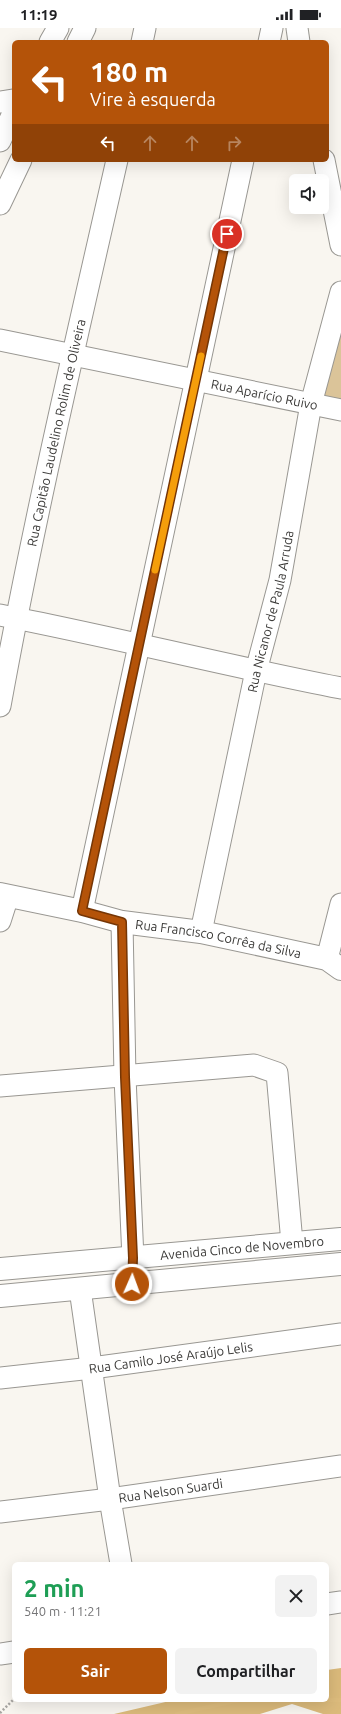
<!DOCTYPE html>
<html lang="pt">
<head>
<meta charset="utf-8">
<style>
	body { margin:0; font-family:Ubuntu,sans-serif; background:#f2f2f2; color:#202124; height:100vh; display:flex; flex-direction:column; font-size:15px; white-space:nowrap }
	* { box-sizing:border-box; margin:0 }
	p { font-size:13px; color:#757577 }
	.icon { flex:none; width:22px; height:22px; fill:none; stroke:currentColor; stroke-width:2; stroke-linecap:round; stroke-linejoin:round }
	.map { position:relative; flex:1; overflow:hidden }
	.details { position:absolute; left:12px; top:1534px; width:317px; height:140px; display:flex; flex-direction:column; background:#fff; border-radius:6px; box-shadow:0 4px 16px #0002 }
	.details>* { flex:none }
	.hud { position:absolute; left:12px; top:12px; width:317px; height:122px; border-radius:6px; box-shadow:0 4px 16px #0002; background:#b45309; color:#fff; overflow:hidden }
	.fabs { position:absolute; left:289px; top:146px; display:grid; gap:8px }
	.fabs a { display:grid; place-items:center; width:40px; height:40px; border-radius:6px; background:#fff; box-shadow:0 4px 16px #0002; font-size:20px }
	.pin { position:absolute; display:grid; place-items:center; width:34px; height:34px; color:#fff; margin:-17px; border:2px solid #fff; border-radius:50%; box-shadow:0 1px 4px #0007 }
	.me { position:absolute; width:44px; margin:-22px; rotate:2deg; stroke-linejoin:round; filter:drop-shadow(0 0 3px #0008) }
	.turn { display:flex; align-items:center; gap:14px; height:84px; padding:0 12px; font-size:18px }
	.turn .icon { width:52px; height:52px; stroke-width:2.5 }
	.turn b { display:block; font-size:28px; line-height:34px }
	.lanes { display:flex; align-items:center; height:38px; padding:0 12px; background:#0003; justify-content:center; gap:20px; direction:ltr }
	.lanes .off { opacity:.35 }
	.round { display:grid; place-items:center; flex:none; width:42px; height:42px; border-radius:6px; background:#f2f2f2 }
	.overview { display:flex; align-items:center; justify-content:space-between; height:68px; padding:0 12px }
	h1 { font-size:24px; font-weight:700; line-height:30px; color:#1e9e55 }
	.action { display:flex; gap:8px; margin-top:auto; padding:8px 12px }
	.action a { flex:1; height:46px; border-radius:6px; background:#b45309; color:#fff; font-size:16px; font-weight:700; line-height:46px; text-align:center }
	.action a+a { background:#f2f2f2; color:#202124 }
	.status { display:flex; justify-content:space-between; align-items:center; height:28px; padding:0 20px; background:#fff; direction:ltr }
	.status svg { height:11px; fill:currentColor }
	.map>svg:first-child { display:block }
</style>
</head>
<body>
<div class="status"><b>11:19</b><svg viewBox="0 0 49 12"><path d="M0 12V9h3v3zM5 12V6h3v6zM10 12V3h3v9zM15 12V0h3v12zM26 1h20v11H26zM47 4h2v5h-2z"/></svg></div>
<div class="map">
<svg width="341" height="1686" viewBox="0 0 341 1686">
	<rect width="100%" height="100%" fill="#f9f6f0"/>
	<polygon fill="#dbc499" points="341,288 341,374 322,372"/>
	<polygon fill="#dbba7b" points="341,1640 341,1686 323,1686 292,1676 260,1686 114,1686 174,1672 327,1672 327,1642"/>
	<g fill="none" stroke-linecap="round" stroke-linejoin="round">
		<polyline stroke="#ddbc7d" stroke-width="4" points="177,1686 240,1672 341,1672"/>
		<g stroke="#999792" stroke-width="23">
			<g id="minor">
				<polyline points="297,0 299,14"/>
				<polyline points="50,14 58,0"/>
				<polyline points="78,14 85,0"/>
				<polyline points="142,14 145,0"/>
				<polyline points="269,14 272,0"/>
				<polyline points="0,74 14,72"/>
				<polyline points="0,113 14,83"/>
				<polyline points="324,132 341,217"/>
				<polyline points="0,176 21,132"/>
				<path id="s1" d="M0,312L341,382"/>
				<path d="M0,587C114,609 227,638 341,660"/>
				<path id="s2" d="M0,678C33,495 76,313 117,132"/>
				<polyline points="82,883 243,132"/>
				<polyline points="0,893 8,868"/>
				<polyline points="122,894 125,1049 133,1231 132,1256"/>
				<path id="s3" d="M201,904L256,643L280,552L311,376L341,264"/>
				<polyline points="327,931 341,876"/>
				<polyline points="0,1058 254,1037 277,1045 292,1215"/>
				<polyline points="80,1261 110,1471 121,1536"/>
				<path id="s4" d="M0,1350L92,1340L341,1306"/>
				<path id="s5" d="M0,1484L110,1471L341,1438"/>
				<polyline points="327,1576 341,1574"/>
				<polyline points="0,1626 14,1624"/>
			</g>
		</g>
		<g stroke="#999792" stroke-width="24">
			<g id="major">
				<path id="s6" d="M0,866L82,883L122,894L201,904L327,931L341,941"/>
				<path id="s7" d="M0,1241L341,1211"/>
				<polyline points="0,1268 341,1236"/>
			</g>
		</g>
		<polyline stroke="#a7a5a1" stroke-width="2.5" stroke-dasharray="2 2" stroke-linecap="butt" points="0,1685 14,1671"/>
		<use href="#minor" stroke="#fff" stroke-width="21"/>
		<use href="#major" stroke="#fff" stroke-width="22"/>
	</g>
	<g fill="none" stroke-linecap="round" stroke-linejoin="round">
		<g stroke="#753606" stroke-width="10">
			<polyline id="route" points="132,1256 133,1230 125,1049 122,894 82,883 227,206"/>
		</g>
		<use href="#route" stroke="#b45309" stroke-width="7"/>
		<polyline stroke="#f59e0b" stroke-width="7" points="155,542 201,328"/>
	</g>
	<g text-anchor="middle" stroke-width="3" stroke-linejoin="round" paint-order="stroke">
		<g font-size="13" fill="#3b3a38" stroke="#fff">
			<text dy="5" stroke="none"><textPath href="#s1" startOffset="270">Rua Aparício Ruivo</textPath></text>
			<text dy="5" stroke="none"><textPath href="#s2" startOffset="279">Rua Capitão Laudelino Rolim de Oliveira</textPath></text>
			<text dy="5" stroke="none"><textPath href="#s3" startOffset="328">Rua Nicanor de Paula Arruda</textPath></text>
			<text dy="5" stroke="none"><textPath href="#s6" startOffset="223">Rua Francisco Corrêa da Silva</textPath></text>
			<text dy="5" stroke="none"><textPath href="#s7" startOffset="243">Avenida Cinco de Novembro</textPath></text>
			<text dy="5" stroke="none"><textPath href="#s4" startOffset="172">Rua Camilo José Araújo Lelis</textPath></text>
			<text dy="5" stroke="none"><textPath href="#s5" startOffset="172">Rua Nelson Suardi</textPath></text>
		</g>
	</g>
</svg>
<div class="fabs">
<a><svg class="icon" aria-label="sound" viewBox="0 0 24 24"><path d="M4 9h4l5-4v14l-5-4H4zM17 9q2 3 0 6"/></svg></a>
</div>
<div class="pin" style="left:227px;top:206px;background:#d93025"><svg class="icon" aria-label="arrive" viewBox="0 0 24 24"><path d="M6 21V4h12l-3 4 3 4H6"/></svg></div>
<svg class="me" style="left:132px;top:1256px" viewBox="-20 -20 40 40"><circle r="17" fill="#b45309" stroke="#fff" stroke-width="3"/><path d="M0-11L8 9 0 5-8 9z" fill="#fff"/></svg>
<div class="hud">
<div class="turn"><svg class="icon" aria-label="left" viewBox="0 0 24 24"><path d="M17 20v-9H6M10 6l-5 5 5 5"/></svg><div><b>180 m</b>Vire à esquerda</div></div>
<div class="lanes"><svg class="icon" aria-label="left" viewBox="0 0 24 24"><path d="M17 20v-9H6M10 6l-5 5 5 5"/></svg><svg class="icon off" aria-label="ahead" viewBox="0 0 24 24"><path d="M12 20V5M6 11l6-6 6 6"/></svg><svg class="icon off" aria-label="ahead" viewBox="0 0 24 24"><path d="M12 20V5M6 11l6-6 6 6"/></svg><svg class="icon off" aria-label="right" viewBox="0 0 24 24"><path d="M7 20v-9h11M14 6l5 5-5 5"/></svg></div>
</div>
<section class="details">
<div class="overview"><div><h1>2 min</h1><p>540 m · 11:21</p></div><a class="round"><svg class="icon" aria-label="close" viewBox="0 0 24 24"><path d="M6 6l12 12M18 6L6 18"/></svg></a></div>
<div class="action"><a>Sair</a><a>Compartilhar</a></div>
</section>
</div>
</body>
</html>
